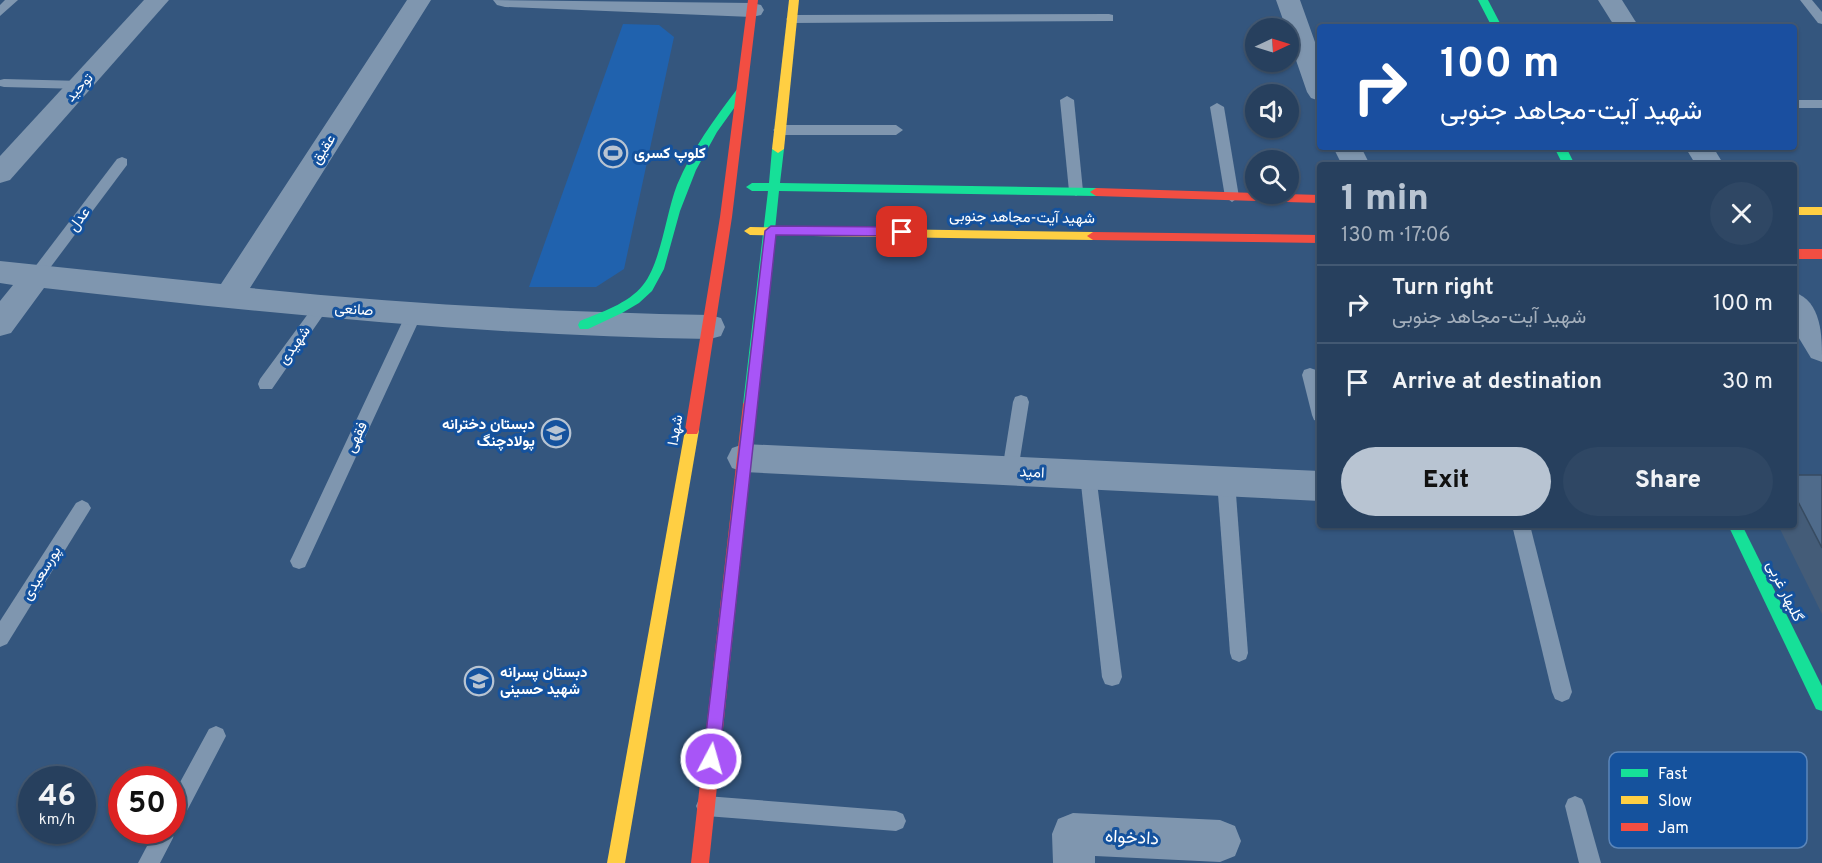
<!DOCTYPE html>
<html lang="en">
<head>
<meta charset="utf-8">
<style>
	body { margin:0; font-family:Overpass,Vazirmatn,sans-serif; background:#2f4764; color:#f1f3f6; height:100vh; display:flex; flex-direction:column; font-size:22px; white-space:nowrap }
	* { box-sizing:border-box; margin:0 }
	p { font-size:20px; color:#a4afbc }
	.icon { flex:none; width:33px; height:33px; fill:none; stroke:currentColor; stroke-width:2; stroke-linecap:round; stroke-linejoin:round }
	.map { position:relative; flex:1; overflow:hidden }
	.sheet { position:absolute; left:1317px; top:162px; width:480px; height:366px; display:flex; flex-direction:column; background:#27405e; border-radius:6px; box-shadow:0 2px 4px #0004,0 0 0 2px #435973 }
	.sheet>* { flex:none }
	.hud { position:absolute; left:1317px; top:24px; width:480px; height:126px; border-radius:6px; box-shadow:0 2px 4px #0004,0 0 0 2px #435973; background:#1a4fa0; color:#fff; overflow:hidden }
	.needle { width:39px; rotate:86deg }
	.buttons { position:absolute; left:1245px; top:18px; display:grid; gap:12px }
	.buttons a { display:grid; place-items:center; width:54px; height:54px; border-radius:50%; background:#27405e; box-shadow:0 2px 4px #0004,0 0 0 2px #435973; font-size:30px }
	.speed { position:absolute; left:18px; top:766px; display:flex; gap:12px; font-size:30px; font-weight:700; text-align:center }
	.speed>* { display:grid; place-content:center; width:78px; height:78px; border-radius:50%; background:#27405e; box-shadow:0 2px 4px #0004,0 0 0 2px #435973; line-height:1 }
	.speed small { font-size:15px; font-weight:400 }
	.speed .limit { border:9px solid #d22; background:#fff; color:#111 }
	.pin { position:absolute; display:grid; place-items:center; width:51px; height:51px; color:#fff; margin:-26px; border-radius:12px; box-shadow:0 3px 9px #0006 }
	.me { position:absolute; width:66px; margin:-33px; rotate:6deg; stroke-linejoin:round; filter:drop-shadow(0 0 4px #0008) }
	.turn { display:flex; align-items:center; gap:21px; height:126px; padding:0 24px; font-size:27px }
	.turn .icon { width:78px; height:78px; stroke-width:2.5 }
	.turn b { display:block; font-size:42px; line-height:51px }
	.round { display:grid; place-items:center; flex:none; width:63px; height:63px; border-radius:32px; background:#2f4764 }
	.head { display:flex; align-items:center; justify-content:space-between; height:102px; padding:0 24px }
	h1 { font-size:36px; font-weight:800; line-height:45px; color:#b8c4d2 }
	.button { display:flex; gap:12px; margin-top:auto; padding:12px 24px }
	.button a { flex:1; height:69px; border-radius:36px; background:#b8c4d2; color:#111; font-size:24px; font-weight:800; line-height:69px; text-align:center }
	.button a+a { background:#2f4764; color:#f1f3f6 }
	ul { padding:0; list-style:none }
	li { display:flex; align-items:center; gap:18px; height:78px; padding:0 24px; border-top:2px solid #435973 }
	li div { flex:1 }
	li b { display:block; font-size:22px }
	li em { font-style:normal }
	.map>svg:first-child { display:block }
</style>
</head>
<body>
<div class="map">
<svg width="1822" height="863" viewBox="0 0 1822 863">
	<rect width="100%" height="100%" fill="#34567e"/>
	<polygon fill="#2062ae" points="623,24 659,25 674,37 624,269 596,287 529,287"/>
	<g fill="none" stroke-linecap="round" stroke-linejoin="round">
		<g fill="#7f96af" fill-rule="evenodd">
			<polygon points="5,0 18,0 0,16 0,5"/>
			<polygon points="1800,0 1812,0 1822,12 1822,24 1818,23"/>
			<polygon points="1109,14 1113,15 1113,21 792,23 786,19 792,15"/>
			<polygon points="4,79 82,81 88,85 82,89 4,87 0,86 0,80"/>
			<polygon points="1067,96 1074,100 1083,191 1076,196 1069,191 1060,100"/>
			<rect x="1794" y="100" width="28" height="8"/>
			<polygon points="1217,103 1224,107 1239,197 1232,202 1225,197 1210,107"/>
			<polygon points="780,125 896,125 903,130 896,135 780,135 773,130"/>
			<polygon points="122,157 127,159 127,165 41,280 31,280 29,276 31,272 117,159"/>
			<polygon points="321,301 329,307 326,311 272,389 260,389 258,384 260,379 316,303"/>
			<polygon points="414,308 422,314 305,567 299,569 293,567 290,561 293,555 406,314"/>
			<polygon points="1310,368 1316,370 1320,383 1320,422 1314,420 1312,415 1302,375 1304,370"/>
			<polygon points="1021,395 1027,397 1029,402 1018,471 1016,476 1010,478 1004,476 1002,471 1013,402 1015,397"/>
			<polygon points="1088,468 1094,470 1096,475 1122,677 1119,684 1112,686 1105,684 1102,677 1080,475 1082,470"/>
			<polygon points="1226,474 1232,476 1235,481 1248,653 1246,659 1239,662 1232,659 1230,653 1217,481 1220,476"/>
			<polygon points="82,500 88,503 91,508 88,513 7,644 0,647 0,621 76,503"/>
			<polygon points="1512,525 1530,525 1572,692 1569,699 1562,702 1555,699 1552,692"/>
			<polygon points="216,726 223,729 226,736 179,826 175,828 173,838 160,863 138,863 155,831 172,831 172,797 209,729"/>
			<polygon points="706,796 896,811 903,814 906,821 903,828 896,831 706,816 699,813 696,806 699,799"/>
			<polygon points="1575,796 1582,799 1585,806 1601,863 1579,863 1565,806 1568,799"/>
		</g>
		<g fill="#7f96af" fill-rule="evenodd">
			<polygon points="144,0 169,0 10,180 0,183 0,156"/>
			<path d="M407,0H431L250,288C403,304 557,312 710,315L721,318L725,327L721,336L710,339C486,336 265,313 44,288L11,333L0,336V301L13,285L0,283V261L221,284Z"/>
			<polygon points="493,0 752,3 761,5 764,10 761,15 752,17 505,7 497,5"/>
			<polygon points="1276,0 1300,0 1320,56 1320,101 1311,98 1307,92 1288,37 1288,28 1286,28"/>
			<polygon points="1598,0 1622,0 1639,27 1615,27"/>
			<polygon points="1333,147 1361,147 1370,165 1342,165"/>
			<polygon points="1685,147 1713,147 1724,165 1696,165"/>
			<path d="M1794,292C1822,302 1822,335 1822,362L1811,358L1794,330Z"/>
			<polygon points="744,444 1320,471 1320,501 744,472 732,468 727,458 732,448"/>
			<polygon points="1073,813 1220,820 1235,826 1241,841 1235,856 1220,862 1095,856 1095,863 1053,863 1052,834 1058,819"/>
		</g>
		<g fill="#16e098" fill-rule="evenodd">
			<polygon points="1478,0 1488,0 1502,27 1492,27"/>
			<path d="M742,86L747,90L717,132L696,170L680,211L664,269L652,291L639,303L622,313L588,329H580L578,325L580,321C601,312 628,304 643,285C661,263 666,213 677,185C692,149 715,118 738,88Z"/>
			<polygon points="778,145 784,149 780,183 1096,188 1102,192 1096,196 779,191 757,404 755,408 745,408 743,404 768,191 752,191 746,187 752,183 769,183 772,149"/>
			<polygon points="1554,147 1566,147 1575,165 1563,165"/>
			<polygon points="1728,525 1742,525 1822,686 1822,711 1816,709"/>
		</g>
		<g fill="#ffcf43" fill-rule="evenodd">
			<polygon points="789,0 799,0 784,149 778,153 772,149"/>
			<rect x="1794" y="207" width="28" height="8"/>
			<polygon points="750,227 1093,232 1099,236 1093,240 750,235 744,231"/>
			<polygon points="692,424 697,426 699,430 625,863 607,863 685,430 687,426"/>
		</g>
		<g fill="#f24e42" fill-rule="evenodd">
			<polygon points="748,0 758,0 732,217 699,430 697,434 687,434 685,430 720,217"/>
			<polygon points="1096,188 1320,195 1320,203 1096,196 1090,192"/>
			<polygon points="1093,232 1320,235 1320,243 1093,240 1087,236"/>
			<rect x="1794" y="249" width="28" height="10"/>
			<polygon points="750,398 755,400 757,404 709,863 691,863 743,404 745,400"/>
		</g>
	</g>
	<polygon fill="#445c78" points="1794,475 1822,475 1822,614 1778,525 1794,525"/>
	<polygon fill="#4f6b8b" stroke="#374b61" stroke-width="1.5" points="1794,475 1822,475 1822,548 1794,494"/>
	<polygon fill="#a855f7" stroke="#6d37a1" stroke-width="1.5" points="771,226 902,227 907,232 902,236 776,235 719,759 717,765 711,768 705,765 703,759 765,231"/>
	<defs>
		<g id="stadium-ring" transform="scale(1.5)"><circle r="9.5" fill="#15529d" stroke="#b8c4d2" stroke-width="1.5"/><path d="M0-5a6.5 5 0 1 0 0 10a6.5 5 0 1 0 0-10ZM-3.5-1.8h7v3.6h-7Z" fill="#b8c4d2"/></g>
		<g id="school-ring" transform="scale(1.5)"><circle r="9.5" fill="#15529d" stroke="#b8c4d2" stroke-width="1.5"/><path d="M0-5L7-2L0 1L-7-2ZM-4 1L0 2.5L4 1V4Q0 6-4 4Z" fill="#b8c4d2"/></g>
	</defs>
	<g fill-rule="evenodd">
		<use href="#stadium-ring" x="613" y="153"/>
		<use href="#school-ring" x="556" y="433"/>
		<use href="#school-ring" x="479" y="681"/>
	</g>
	<g text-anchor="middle" stroke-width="6" stroke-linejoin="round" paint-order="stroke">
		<g font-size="14" fill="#fff" stroke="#15529d">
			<text transform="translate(79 87) rotate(-48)" y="5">توحید</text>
		</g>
		<g font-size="15" fill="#fff" stroke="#15529d">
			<text transform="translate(323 149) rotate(-57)" y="5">عقیق</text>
			<text transform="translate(1022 217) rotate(1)" y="5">شهید آیت-مجاهد جنوبی</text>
			<text transform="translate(79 219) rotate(-53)" y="5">عدل</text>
			<text transform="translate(354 309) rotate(4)" y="5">صانعی</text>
			<text transform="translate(294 345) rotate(-54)" y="5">شهیدی</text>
			<text transform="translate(675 430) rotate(-80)" y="5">شهدا</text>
			<text transform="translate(356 437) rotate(-65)" y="5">فقهی</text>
			<text transform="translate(1032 472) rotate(3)" y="5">امید</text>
			<text transform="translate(41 573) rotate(-58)" y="5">پورسعیدی</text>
			<text transform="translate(1785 591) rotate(64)" y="5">گلبهار غربی</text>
		</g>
		<g font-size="15" font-weight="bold" fill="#fff" stroke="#15529d" text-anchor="start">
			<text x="634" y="158">کلوپ کسری</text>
			<text x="535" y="429" text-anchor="end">دبستان دخترانه<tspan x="535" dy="17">پولادچنگ</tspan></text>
			<text x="500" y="677">دبستان پسرانه<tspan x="500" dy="17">شهید حسینی</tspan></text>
		</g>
		<g font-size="18" fill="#fff" stroke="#15529d">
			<text transform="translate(1132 837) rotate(3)" y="6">دادخواه</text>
		</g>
	</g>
	<rect x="1609" y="752" width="198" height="96" rx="9" fill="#15529d" stroke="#5b86ba" stroke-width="1.5"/>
	<rect x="1621" y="769" width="27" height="8" fill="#16e098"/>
	<rect x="1621" y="796" width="27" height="8" fill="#ffcf43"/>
	<rect x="1621" y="823" width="27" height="8" fill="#f24e42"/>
	<g font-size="16" fill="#fff">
		<text x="1658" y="779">Fast</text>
		<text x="1658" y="806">Slow</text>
		<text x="1658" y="833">Jam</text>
	</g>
</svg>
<div class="buttons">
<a><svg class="needle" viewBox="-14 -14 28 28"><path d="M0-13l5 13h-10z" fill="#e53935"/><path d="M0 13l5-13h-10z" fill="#a4afbc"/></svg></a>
<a><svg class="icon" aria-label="sound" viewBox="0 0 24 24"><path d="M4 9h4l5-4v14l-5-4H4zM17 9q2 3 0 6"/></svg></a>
<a><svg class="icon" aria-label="search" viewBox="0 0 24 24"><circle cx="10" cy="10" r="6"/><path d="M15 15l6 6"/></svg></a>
</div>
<div class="speed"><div>46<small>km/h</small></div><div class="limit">50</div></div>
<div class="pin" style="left:902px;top:232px;background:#d93025"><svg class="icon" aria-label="arrive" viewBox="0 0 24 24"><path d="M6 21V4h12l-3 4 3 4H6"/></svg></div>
<svg class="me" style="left:711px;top:759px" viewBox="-20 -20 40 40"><circle r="17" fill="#a855f7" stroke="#fff" stroke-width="3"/><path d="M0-11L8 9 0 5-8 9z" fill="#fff"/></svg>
<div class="hud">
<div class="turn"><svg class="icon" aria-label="right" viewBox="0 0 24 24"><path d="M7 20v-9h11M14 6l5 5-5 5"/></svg><div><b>100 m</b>شهید آیت-مجاهد جنوبی</div></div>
</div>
<section class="sheet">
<div class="head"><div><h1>1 min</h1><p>130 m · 17:06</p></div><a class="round"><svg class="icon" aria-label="close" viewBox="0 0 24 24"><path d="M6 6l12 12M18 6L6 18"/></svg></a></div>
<ul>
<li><svg class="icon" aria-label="right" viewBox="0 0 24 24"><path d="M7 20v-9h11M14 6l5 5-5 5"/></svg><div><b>Turn right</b><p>شهید آیت-مجاهد جنوبی</p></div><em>100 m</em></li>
<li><svg class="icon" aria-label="arrive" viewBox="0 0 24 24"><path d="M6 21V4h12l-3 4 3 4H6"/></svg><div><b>Arrive at destination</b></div><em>30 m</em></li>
</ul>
<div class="button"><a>Exit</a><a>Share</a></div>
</section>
</div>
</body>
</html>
